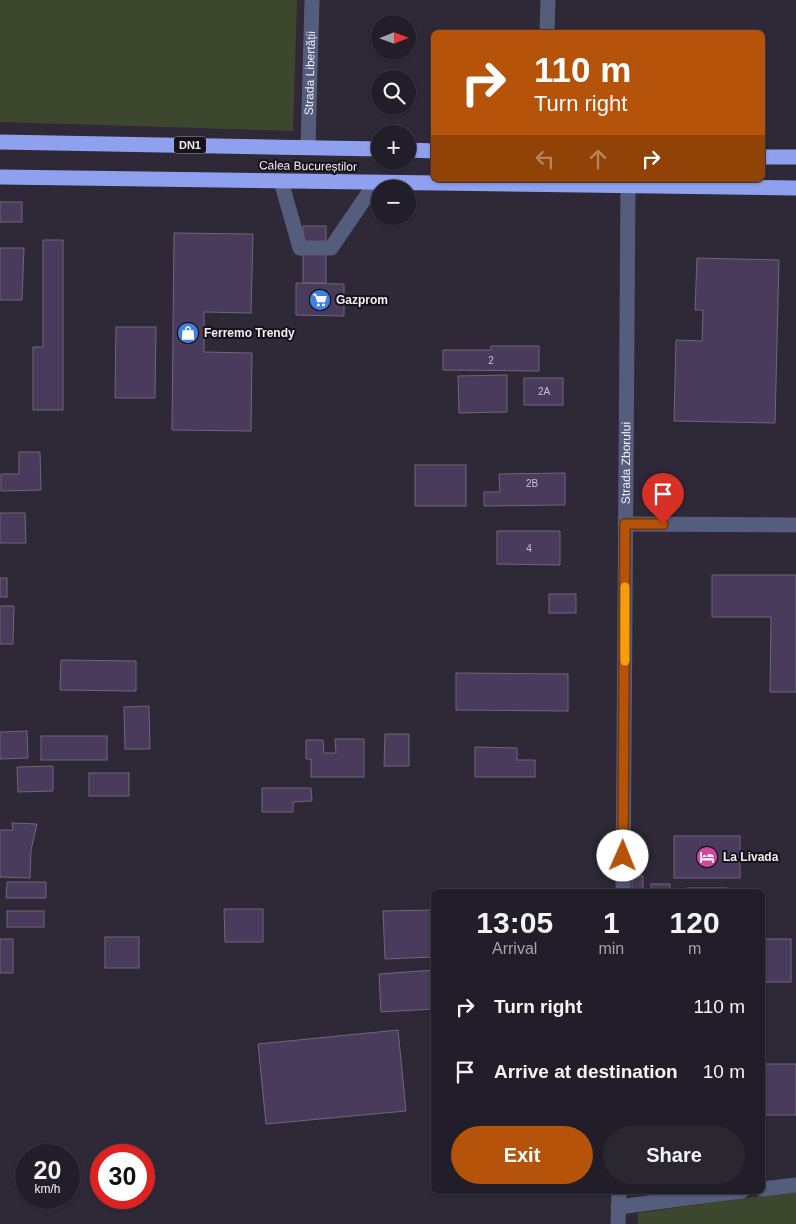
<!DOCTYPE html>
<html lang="en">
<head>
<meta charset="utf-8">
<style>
	body { margin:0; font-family:Arial,sans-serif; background:#2a2731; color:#f1f3f6; height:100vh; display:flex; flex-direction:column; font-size:19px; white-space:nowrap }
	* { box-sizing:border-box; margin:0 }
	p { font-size:16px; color:#a2a2a8 }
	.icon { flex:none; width:28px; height:28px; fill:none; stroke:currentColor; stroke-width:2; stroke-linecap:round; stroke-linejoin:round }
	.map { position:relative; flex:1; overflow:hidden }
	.sheet { position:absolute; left:431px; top:889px; width:334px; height:305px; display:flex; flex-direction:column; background:#221e29; border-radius:8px; box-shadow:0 1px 4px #0004,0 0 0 1px #3f3c46 }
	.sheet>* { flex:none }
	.hud { position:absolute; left:431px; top:30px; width:334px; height:152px; border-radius:8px; box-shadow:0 1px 4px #0004,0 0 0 1px #3f3c46; background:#b45309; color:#fff; overflow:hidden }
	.needle { width:32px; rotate:89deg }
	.buttons { position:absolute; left:371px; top:15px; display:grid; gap:10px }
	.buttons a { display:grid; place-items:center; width:45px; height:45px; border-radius:50%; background:#221e29; box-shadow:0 1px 4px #0004,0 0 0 1px #3f3c46; font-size:25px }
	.speed { position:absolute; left:15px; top:1144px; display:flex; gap:10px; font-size:25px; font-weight:700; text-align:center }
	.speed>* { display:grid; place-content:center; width:65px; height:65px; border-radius:50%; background:#221e29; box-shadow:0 1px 4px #0004,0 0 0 1px #3f3c46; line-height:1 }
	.speed small { font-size:12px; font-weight:400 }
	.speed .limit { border:8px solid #d22; background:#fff; color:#111 }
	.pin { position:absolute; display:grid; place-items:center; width:42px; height:42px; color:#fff; margin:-51px -21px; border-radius:50% 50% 50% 0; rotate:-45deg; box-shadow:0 0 5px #0007 }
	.pin .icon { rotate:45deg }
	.me { position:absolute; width:55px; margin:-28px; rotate:1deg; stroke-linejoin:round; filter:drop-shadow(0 0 4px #0008) }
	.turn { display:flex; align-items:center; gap:18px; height:105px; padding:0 20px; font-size:22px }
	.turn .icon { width:65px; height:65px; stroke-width:2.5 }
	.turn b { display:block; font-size:35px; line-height:42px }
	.lanes { display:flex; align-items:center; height:48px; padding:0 20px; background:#0003; justify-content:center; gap:25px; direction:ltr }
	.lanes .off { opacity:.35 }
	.eta { display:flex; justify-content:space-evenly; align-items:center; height:85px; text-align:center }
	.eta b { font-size:30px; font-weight:600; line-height:35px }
	.button { display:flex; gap:10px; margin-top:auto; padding:10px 20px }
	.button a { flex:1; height:58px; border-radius:30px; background:#b45309; color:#fff; font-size:20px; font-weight:600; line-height:58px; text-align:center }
	.button a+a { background:#2a2731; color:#f1f3f6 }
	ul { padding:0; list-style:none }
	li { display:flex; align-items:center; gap:15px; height:65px; padding:0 20px }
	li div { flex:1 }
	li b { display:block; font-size:19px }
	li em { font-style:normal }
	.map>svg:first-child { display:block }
</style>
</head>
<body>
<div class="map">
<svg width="796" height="1224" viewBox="0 0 796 1224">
	<rect width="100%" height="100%" fill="#2e2837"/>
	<g fill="#3d472e">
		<polygon points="0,0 297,0 293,131 0,122"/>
		<polygon points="796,1191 796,1224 638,1224 638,1213"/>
	</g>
	<g fill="#493b5b" stroke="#6e6778">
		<rect x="0" y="202" width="22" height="20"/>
		<rect x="303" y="226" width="23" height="57"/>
		<polygon points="174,233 253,234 251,313 204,312 204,352 252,353 251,431 172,430"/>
		<polygon points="43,240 63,240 63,410 33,410 33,347 43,347"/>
		<polygon points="0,248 24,248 22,300 0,300"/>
		<polygon points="697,258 779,260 775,423 674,421 676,340 702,341 703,310 695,310"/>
		<polygon points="296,283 344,284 344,316 296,315"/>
		<polygon points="116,327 156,327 155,398 115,398"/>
		<polygon points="491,346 539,346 539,371 443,370 443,350 491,350"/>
		<polygon points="507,375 507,412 459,413 458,376"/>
		<rect x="524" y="378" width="39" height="27"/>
		<polygon points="19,452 40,452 41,490 1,491 1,474 19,474"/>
		<rect x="415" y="465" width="51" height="41"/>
		<polygon points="565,473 565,505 484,506 484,492 500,492 499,474"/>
		<polygon points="0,513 25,513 26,543 0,543"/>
		<polygon points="497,531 560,531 560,565 497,564"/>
		<polygon points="712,575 796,575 796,692 770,692 771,617 712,617"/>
		<rect x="0" y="578" width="7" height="19"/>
		<rect x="549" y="594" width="27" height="19"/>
		<polygon points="0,606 14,606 13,644 0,644"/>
		<polygon points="61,660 136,661 136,691 60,690"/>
		<polygon points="456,673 568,674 568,711 456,710"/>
		<polygon points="149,706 150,749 125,749 124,707"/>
		<polygon points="27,731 28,758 0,759 0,732"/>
		<polygon points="385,734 409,734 409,766 384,766"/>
		<rect x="41" y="736" width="66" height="24"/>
		<polygon points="335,739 364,739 364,777 311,777 311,759 306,759 306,740 323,740 324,753 336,753"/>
		<polygon points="475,747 517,748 517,760 535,760 535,777 475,777"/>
		<polygon points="53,766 53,791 18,792 17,767"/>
		<rect x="89" y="773" width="40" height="23"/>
		<polygon points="262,788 311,788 312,801 293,802 293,812 262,812"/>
		<polygon points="12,823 37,824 31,850 30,878 0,877 0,830 13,830"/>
		<rect x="674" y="836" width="66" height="42"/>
		<rect x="632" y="876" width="11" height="15"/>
		<polygon points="7,882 46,882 46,898 6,898"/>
		<rect x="651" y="884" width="19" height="7"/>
		<rect x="687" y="888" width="40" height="3"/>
		<polygon points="224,909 263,909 263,942 225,942"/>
		<polygon points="434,910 434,957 385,959 383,911"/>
		<rect x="7" y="911" width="37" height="16"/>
		<rect x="105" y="937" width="34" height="31"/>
		<rect x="0" y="939" width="13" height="34"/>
		<rect x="762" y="939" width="29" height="43"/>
		<polygon points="434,970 434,1009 381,1012 379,974"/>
		<polygon points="398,1030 406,1111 266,1124 258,1044"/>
		<rect x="762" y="1064" width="34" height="51"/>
		<polygon points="98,1161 101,1161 101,1193 99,1193"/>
	</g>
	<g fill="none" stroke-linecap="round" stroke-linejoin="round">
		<g stroke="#555d7d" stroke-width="15">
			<polyline points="547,32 548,0"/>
			<path id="s1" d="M308,147L312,0"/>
			<polyline points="281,181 300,248 331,248 376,182"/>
			<polyline points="625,524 796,525"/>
			<path id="s2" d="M623,891L628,185"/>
			<polyline points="762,1189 796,1185"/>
			<polyline points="618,1207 742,1191"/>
			<polyline points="618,1224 619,1191"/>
		</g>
		<g stroke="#8fa0ee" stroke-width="15">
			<polyline points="0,142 380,149"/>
			<polyline points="408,150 434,151"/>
			<polyline points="762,157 796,157"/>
			<polyline points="0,177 796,188"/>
		</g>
	</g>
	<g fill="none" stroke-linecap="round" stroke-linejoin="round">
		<g stroke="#753606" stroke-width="12">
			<polyline id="route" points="623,856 625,524 663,524"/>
		</g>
		<use href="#route" stroke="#b45309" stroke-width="9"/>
		<polyline stroke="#f59e0b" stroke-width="9" points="625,661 625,587"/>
	</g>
	<defs>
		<g id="supermarket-disc" transform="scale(1.125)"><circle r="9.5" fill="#3f7fe0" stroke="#151219"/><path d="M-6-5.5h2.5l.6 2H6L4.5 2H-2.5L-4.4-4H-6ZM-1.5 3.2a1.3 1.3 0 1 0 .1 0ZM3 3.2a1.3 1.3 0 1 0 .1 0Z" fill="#fff"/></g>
		<g id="shop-disc" transform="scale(1.125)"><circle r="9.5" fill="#3f7fe0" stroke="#151219"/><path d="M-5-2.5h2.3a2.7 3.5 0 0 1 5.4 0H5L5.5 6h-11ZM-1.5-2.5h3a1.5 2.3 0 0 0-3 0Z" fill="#fff"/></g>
		<g id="hotel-disc" transform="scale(1.125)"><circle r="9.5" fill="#d1479c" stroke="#151219"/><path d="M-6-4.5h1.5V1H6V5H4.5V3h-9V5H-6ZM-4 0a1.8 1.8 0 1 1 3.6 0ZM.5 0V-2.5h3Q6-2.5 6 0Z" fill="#fff"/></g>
	</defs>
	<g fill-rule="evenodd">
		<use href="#supermarket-disc" x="320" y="300"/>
		<use href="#shop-disc" x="188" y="333"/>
		<use href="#hotel-disc" x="707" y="857"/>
	</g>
	<g text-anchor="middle" stroke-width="4" stroke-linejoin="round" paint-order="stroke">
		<g font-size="10" fill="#c7c0d0">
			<text x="491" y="364">2</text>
			<text x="544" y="395">2A</text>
			<text x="532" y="487">2B</text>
			<text x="529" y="552">4</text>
		</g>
		<rect fill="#151219" stroke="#afabb4" stroke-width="1" x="174" y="136.5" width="32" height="17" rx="4"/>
		<g font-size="11" font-weight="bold" fill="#f1edf7">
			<text x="190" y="149">DN1</text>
		</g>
		<g font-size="12" fill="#f1edf7" stroke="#151219">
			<text dy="4" stroke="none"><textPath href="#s1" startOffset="74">Strada Libertății</textPath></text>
			<text transform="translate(308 166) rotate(1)" y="4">Calea Bucureștilor</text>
			<text dy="4" stroke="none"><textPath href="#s2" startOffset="428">Strada Zborului</textPath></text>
		</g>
		<g font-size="12" font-weight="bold" fill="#f1edf7" stroke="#151219" text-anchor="start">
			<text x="336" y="304">Gazprom</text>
			<text x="204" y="337">Ferremo Trendy</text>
			<text x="723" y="861">La Livada</text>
		</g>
	</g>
</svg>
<div class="buttons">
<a><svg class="needle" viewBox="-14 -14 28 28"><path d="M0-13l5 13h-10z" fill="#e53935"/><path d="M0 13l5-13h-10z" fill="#a2a2a8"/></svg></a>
<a><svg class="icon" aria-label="search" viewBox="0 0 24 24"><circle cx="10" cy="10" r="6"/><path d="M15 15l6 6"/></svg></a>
<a>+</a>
<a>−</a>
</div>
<div class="speed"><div>20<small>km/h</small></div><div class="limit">30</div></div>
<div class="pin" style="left:663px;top:524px;background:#d93025"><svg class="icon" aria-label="arrive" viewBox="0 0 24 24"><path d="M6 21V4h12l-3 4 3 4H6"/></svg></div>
<svg class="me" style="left:623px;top:856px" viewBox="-20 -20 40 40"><circle r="19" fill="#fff"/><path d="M0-13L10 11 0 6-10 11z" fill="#b45309"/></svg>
<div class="hud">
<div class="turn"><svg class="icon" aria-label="right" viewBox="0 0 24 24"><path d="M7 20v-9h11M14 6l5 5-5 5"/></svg><div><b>110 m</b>Turn right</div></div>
<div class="lanes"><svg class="icon off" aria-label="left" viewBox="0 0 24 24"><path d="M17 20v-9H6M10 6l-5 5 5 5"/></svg><svg class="icon off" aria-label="ahead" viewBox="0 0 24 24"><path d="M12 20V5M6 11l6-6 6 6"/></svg><svg class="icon" aria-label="right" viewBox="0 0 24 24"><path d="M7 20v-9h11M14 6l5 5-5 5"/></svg></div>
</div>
<section class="sheet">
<div class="eta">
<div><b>13:05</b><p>Arrival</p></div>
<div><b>1</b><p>min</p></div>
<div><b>120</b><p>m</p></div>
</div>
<ul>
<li><svg class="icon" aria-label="right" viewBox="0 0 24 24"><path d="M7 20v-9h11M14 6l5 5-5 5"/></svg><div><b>Turn right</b></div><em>110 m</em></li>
<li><svg class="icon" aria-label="arrive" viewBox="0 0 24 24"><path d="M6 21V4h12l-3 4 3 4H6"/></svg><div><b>Arrive at destination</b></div><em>10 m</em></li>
</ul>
<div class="button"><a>Exit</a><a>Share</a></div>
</section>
</div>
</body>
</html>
